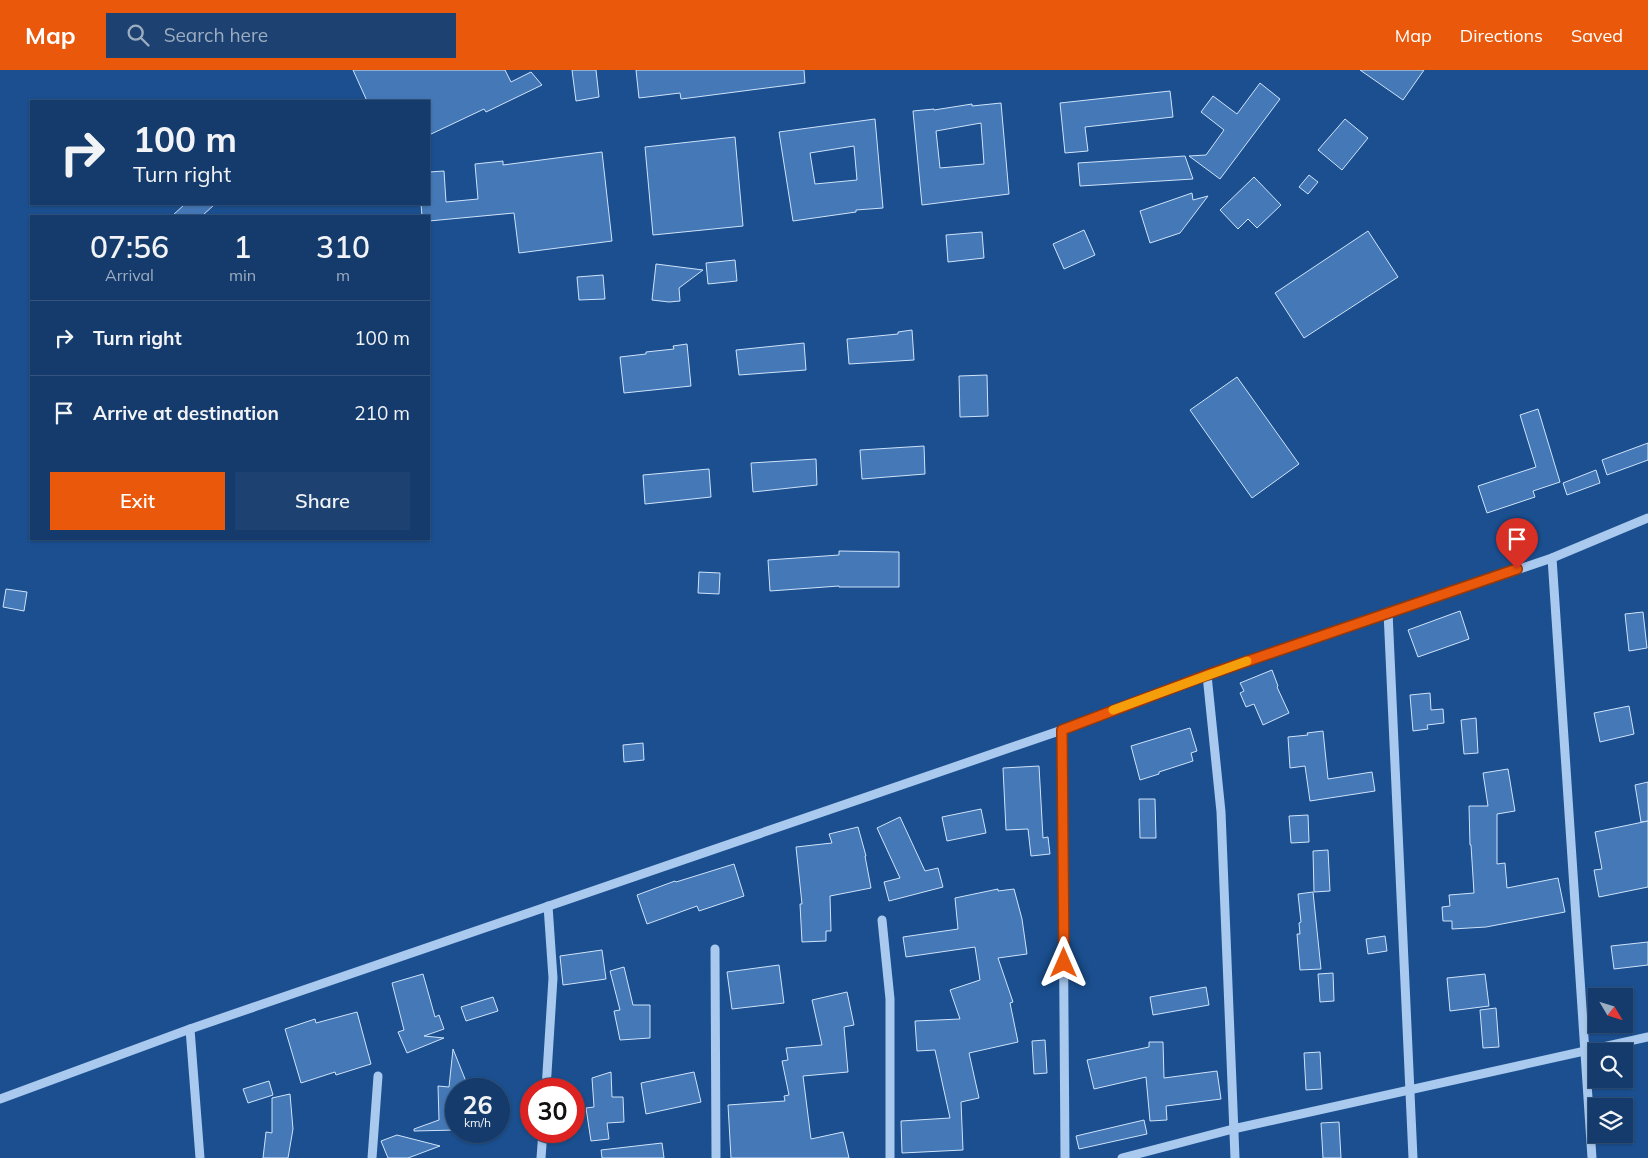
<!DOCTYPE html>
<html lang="en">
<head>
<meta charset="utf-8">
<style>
	body { margin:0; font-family:Mulish,sans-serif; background:#1d4271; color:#f1f3f6; height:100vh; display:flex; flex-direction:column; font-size:19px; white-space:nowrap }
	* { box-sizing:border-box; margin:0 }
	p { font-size:16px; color:#9dadc1 }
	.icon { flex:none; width:28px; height:28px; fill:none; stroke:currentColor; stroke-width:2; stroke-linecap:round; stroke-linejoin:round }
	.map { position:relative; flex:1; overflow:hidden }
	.panel { position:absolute; left:30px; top:145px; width:400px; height:325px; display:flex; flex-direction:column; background:#143b6b; border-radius:0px; box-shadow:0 1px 4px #0004,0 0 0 1px #33557e }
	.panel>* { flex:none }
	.hud { position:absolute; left:30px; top:30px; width:400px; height:105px; border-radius:0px; box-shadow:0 1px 4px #0004,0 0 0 1px #33557e; background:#143b6b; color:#f1f3f6; overflow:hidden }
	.needle { width:32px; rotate:128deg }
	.tools { position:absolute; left:1588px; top:918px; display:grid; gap:10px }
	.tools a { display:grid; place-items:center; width:45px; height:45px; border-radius:0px; background:#143b6b; box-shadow:0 1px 4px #0004,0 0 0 1px #33557e; font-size:25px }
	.speed { position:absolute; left:445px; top:1008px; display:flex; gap:10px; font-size:25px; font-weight:700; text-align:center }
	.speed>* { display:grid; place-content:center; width:65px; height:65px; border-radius:50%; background:#143b6b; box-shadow:0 1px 4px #0004,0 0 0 1px #33557e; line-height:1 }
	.speed small { font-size:12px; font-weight:400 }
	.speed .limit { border:8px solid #d22; background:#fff; color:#111 }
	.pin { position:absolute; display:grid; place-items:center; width:42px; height:42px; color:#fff; margin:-51px -21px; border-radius:50% 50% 50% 0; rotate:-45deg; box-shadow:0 0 5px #0007 }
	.pin .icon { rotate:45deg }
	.me { position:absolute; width:55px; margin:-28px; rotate:0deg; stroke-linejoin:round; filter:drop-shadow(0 0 4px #0008) }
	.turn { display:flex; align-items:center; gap:18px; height:105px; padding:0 20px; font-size:22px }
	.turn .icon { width:65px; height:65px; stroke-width:2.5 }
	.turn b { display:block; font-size:35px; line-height:42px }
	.eta { display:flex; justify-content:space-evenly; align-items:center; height:85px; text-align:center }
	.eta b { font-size:30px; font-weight:600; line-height:35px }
	.action { display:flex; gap:10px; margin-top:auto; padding:10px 20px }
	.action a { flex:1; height:58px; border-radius:0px; background:#ea580c; color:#fff; font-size:20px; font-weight:600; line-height:58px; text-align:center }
	.action a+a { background:#1d4271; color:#f1f3f6 }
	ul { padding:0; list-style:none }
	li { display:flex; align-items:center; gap:15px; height:75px; padding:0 20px; border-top:1px solid #33557e }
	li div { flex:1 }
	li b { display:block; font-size:19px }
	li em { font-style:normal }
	header { display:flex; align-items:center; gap:30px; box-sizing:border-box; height:70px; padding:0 25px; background:#ea580c; color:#fff }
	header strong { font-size:24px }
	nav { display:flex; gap:28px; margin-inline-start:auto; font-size:18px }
	.search { width:350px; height:45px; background:#1d4271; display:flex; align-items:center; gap:12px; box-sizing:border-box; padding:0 18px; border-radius:0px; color:#9dadc1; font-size:19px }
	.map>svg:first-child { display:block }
</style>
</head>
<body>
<header>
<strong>Map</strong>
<div class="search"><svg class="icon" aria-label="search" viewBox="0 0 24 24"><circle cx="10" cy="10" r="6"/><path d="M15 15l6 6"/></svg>Search here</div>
<nav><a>Map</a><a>Directions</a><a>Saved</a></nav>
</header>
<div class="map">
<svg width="1648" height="1088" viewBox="0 0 1648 1088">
	<rect width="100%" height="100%" fill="#1b4f8f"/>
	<g fill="#4478b7" stroke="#cfe3fa" fill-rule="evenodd">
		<polygon points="353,0 505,0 511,12 531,2 542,15 486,42 484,39 429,65 429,31 367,31"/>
		<polygon points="572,0 596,0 599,27 576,31"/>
		<polygon points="636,0 804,0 805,13 681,29 680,23 639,28"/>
		<polygon points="1360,0 1424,0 1403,30"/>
		<polygon points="1260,13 1280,29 1220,109 1189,86 1206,85 1224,60 1201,42 1213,26 1237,44"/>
		<polygon points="1170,21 1173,47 1085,57 1088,81 1065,83 1060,33"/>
		<path d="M1001,33L1009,124L922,135L913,41L934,39V40L972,34V36ZM981,53L984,94L940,98L936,61Z"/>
		<path d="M875,49L883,138L856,140V142L793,151L779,62ZM854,76L857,110L815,114L810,83Z"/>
		<polygon points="1345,49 1368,68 1342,100 1318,80"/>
		<polygon points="735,67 743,156 653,165 645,77"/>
		<polygon points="602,82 612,171 519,183 514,143 429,151 429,146 422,146 421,134 429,134 429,102 444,101 446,132 478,129 475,94 503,91 503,95"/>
		<polygon points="1185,86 1193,109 1080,116 1078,93"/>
		<polygon points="1309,105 1318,112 1308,124 1299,117"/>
		<polygon points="1254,107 1281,135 1257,158 1248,149 1238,159 1220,140"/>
		<polygon points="1192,123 1193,130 1208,126 1180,163 1150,173 1140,141"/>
		<polygon points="185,134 215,134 202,146 172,146"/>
		<polygon points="1084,160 1095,185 1064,199 1053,174"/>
		<polygon points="1368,161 1398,207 1304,268 1275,223"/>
		<polygon points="982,162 984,188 948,192 946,165"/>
		<polygon points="735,190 737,211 708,214 706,193"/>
		<polygon points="656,194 703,200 679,218 680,231 669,232 652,230"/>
		<polygon points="603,205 605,229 579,230 577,207"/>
		<polygon points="912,260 914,290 849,294 847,269 898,264 898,262"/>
		<polygon points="804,273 806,300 739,305 736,280"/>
		<polygon points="687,274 691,316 624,323 620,287 646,284 646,282 674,279 673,276"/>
		<polygon points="987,305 988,346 960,347 959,306"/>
		<polygon points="1237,307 1299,394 1252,428 1190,340"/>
		<polygon points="1538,339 1560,412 1533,421 1535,427 1487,443 1478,416 1536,397 1520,345"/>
		<polygon points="1648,373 1648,390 1607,405 1602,390"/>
		<polygon points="924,376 925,404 862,409 860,380"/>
		<polygon points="816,389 817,415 753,422 751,393"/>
		<polygon points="709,399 711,427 645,434 643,405"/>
		<polygon points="1596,400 1600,413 1567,425 1563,413"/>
		<polygon points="839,481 899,482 899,517 839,517 839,516 770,521 768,490 839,485"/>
		<polygon points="699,502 720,503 719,524 698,523"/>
		<polygon points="6,519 27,522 24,541 3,537"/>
		<polygon points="1460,541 1469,569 1418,587 1408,560"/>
		<polygon points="1643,542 1647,578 1629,581 1625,544"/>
		<polygon points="1272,600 1278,616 1277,617 1289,643 1263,655 1254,634 1246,637 1240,623 1244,621 1240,613"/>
		<polygon points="1430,623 1431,640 1443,639 1444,653 1427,655 1428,659 1413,661 1410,625"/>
		<polygon points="1629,636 1634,664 1600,672 1594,643"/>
		<polygon points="1476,648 1478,683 1464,684 1461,650"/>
		<polygon points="1190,658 1197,681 1191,683 1193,691 1159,702 1159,704 1140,710 1131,676"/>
		<polygon points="1323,661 1328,709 1372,702 1375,721 1310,731 1305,696 1290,698 1288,667 1308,665 1307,663"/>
		<polygon points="643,673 644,690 624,692 623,675"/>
		<polygon points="1039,696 1043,768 1048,767 1050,784 1031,786 1028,759 1006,760 1003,698"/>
		<polygon points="1508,699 1515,741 1497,744 1497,794 1505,793 1507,818 1558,808 1565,842 1486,857 1452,859 1452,851 1443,851 1442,837 1450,836 1449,825 1474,823 1471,775 1470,775 1469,736 1488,736 1483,703"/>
		<polygon points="1648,712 1648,751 1641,752 1635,715"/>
		<polygon points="1139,729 1155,729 1156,768 1140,768"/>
		<polygon points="981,739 986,763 947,771 942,747"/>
		<polygon points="1308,745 1309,772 1291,773 1289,746"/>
		<polygon points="900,747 925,801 938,798 943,817 889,831 884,812 900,808 877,758"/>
		<polygon points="1648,751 1648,817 1599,827 1594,800 1602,799 1595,762"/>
		<polygon points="858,757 866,786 865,786 871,818 830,826 831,861 826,861 826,871 802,872 800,834 802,834 796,777 832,773 829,764"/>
		<polygon points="1328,780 1330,821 1314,822 1313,781"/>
		<polygon points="734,794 744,826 699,841 697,836 647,854 637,825 675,811 676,812"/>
		<polygon points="998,819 998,821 1014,819 1022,849 1027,884 998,888 1013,932 1010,933 1018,972 969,983 979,1028 961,1032 963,1080 902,1083 901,1051 950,1048 935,980 917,981 915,951 960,949 950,920 980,910 975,877 906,887 903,867 958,859 955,828"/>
		<polygon points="1313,822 1321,899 1300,900 1297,864 1300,864 1299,853 1301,852 1298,824"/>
		<polygon points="1385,866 1387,881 1368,884 1366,869"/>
		<polygon points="1648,872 1648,895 1614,899 1611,876"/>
		<polygon points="602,880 606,909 563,915 560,886"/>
		<polygon points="779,895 784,933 732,939 727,902"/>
		<polygon points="624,897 633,935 650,935 650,968 620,970 614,941 620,940 610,901"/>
		<polygon points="1333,903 1334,931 1320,932 1318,904"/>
		<polygon points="423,904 435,947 439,945 444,959 424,966 444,968 407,983 398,962 404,960 392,913"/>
		<polygon points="1485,904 1489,936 1450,941 1447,908"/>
		<polygon points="1206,917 1209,935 1153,945 1150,927"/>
		<polygon points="847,922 854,955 844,957 848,1002 803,1006 811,1069 843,1062 849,1088 731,1088 728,1035 785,1031 784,1026 789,1025 782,991 788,990 786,978 822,975 812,930"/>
		<polygon points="493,927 498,941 466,951 461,937"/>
		<polygon points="1496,938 1499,977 1483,978 1480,940"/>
		<polygon points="357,942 371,994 336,1005 335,1002 301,1013 285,959 315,949 316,953"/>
		<polygon points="1045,970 1047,1003 1034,1004 1032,971"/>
		<polygon points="1149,972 1163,972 1164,1008 1217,1001 1221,1029 1166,1036 1167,1050 1150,1051 1146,1007 1094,1019 1087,990 1149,977"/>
		<polygon points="453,979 469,1019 456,1019 456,1060 414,1061 414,1059 439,1050 438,1016 449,1017"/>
		<polygon points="1320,982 1322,1019 1306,1020 1304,983"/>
		<polygon points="611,1002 612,1027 623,1027 624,1052 607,1053 609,1069 591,1071 586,1038 594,1037 592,1008"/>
		<polygon points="694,1002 701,1032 646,1044 641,1013"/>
		<polygon points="269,1011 273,1025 248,1033 243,1019"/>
		<polygon points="290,1024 293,1059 288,1088 263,1088 266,1062 272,1063 272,1028"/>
		<polygon points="1144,1050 1147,1064 1079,1079 1076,1066"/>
		<polygon points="1339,1052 1341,1088 1323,1088 1321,1053"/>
		<polygon points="397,1065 440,1076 408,1088 388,1088 381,1071"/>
		<polygon points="662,1073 664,1088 602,1088 601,1080"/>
	</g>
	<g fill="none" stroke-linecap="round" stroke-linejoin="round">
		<g stroke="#a9c9ee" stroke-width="9">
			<polyline points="1552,488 1592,1088"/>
			<polyline points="1388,542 1413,1088"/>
			<polyline points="1207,605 1221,742 1235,1088"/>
			<polyline points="1062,660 1065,1088"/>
			<polyline points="882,850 890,929 890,1088"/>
			<polyline points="715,879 716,1088"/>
			<polyline points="190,959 200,1088"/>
			<polyline points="546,1019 553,908 548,836"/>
			<polyline points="0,1029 190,959 1062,660 1207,605 1552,488 1648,448"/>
			<polyline points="372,1088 378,1006"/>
			<polyline points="541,1088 543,1061"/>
			<polyline points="1122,1088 1233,1059 1648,967"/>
		</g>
	</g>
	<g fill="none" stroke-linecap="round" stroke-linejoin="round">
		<g stroke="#983908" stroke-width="12">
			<polyline id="route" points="1064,893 1062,660 1207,605 1517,499"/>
		</g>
		<use href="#route" stroke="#ea580c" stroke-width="9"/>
		<polyline stroke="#f59e0b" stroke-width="9" points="1113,640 1247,591"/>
	</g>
</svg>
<div class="tools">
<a><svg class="needle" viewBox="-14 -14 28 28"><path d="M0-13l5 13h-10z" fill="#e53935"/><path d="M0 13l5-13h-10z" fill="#9dadc1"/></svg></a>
<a><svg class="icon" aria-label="search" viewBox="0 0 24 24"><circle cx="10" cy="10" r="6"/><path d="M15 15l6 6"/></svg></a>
<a><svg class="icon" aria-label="layers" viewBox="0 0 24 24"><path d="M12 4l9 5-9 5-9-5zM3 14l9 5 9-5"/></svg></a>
</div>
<div class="speed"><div>26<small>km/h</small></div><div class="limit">30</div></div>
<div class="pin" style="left:1517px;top:499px;background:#d93025"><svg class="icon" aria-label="arrive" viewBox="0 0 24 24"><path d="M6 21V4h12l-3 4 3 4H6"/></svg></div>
<svg class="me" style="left:1064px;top:893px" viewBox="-20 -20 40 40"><path d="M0-17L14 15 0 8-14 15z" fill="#ea580c" stroke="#fff" stroke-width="4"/></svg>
<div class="hud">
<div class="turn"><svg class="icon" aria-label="right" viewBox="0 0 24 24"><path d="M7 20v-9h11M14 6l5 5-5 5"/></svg><div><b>100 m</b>Turn right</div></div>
</div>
<section class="panel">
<div class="eta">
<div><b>07:56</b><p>Arrival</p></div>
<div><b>1</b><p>min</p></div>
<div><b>310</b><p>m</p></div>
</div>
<ul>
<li><svg class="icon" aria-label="right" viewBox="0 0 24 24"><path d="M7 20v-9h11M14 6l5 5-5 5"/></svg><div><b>Turn right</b></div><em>100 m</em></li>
<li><svg class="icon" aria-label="arrive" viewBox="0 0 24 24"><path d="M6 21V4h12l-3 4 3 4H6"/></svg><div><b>Arrive at destination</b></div><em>210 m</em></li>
</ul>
<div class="action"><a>Exit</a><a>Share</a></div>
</section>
</div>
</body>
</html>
